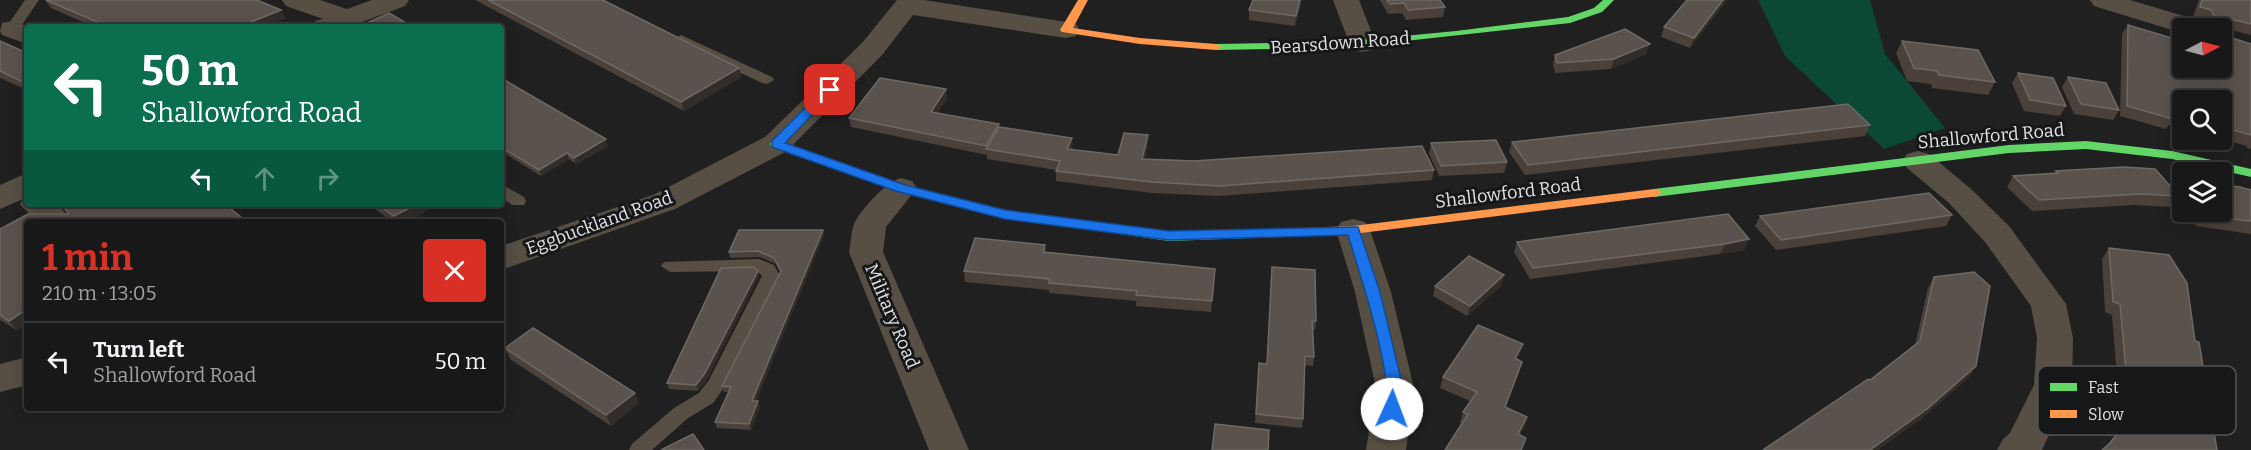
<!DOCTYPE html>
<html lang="en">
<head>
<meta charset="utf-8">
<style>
	body { margin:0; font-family:Bitter,serif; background:#212122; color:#f1f3f6; height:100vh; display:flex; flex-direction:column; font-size:22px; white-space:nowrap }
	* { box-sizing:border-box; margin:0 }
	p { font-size:20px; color:#9fa0a2 }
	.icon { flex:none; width:33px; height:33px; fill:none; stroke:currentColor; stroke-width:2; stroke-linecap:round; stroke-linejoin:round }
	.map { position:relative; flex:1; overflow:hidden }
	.drawer { position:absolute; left:24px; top:219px; width:480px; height:192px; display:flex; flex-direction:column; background:#181819; border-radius:6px; box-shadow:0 3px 15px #0003,0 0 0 2px #363738 }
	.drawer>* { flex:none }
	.guide { position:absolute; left:24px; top:24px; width:480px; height:183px; border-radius:6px; box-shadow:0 3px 15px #0003,0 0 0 2px #363738; background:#0b6e4f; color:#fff; overflow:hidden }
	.needle { width:39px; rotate:84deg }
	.fabs { position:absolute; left:2172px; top:18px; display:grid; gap:12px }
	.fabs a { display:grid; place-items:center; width:60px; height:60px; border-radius:6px; background:#181819; box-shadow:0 3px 15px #0003,0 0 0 2px #363738; font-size:30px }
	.pin { position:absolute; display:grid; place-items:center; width:51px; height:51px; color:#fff; margin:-26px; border-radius:12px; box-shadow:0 3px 9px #0006 }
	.me { position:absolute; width:66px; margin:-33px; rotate:2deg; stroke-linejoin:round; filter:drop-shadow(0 0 4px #0008) }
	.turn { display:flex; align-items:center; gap:21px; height:126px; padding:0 18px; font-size:27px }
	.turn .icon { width:78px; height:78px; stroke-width:2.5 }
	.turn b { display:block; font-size:42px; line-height:51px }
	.lanes { display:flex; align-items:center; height:57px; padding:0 18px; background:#0003; justify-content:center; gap:30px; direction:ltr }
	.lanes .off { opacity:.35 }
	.round { display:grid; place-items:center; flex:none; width:63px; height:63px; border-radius:6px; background:#212122 }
	.overview { display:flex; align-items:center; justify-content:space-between; height:102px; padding:0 18px }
	h1 { font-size:36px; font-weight:700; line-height:45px; color:#d93025 }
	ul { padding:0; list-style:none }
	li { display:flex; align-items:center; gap:18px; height:78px; padding:0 18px; border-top:2px solid #363738 }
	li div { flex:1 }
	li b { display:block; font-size:22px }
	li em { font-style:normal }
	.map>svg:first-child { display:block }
</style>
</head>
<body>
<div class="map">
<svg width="2251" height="450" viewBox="0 0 2251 450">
	<rect width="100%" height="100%" fill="#202021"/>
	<polygon fill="#0b4835" points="1758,0 1870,0 1885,54 1945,128 1884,149 1785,56"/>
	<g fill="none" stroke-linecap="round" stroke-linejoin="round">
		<g fill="#574f43" fill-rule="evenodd">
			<polygon points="25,0 39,0 17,32 7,32 5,29"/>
			<polygon points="681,35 772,77 774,80 767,84 762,83 676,42 674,39"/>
			<polygon points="501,184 524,197 526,201 524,205 512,205 501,197"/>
			<polygon points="759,259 774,265 780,276 723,389 713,403 688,418 652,450 629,450 632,444 674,408 699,393 709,380 762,276 757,271 670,272 661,266 664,262"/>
		</g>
		<g fill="#574f43" fill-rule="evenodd">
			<polygon points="282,0 320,0 347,9 372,0 409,0 405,6 349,27 312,27 315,21 323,19 286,6"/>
			<polygon points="897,0 924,0 1066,22 1076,24 1079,30 1076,36 1066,38 913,15 882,55 787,151 675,209 501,270 501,246 653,195 765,137 862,43"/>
			<polygon points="1333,0 1359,0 1376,44 1372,50 1362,52 1352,50"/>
			<polygon points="2090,0 2130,0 2204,22 2207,28 2182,28 2182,33 2094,6"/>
			<polygon points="12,21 30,27 27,27 27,44 2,35 0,31 2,23"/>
			<polygon points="1918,151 1929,154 1971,189 2009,226 2066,304 2073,338 2072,385 2042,450 1997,450 2003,439 2010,433 2034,385 2037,338 2031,306 1985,242 1949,203 1907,168 1902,161 1907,154"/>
			<polygon points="27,173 27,204 57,204 74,222 37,222 20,204 23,199 0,209 0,185"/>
			<path d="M901,178L912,181L917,188L886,227L883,252L969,450H929L849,252C851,243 851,232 854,224C861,209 886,182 901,178Z"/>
			<polygon points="1353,219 1365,222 1370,230 1391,292 1414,388 1406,450 1366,450 1376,388 1355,292 1336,230 1341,222"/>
			<polygon points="27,357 27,385 0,392 0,364"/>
		</g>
		<g fill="#63d668" fill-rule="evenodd">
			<polygon points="1603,0 1614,0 1602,12 1570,23 1341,48 1216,50 1210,47 1216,44 1341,42 1456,31 1568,17 1594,8"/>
			<polygon points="776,140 905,185 1005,210 1169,231 1276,229 1283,233 1276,237 1169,241 1005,218 896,191 772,147 770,144 772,141"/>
			<polygon points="2086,141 2172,151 2251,169 2251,177 2172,159 2086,149 2009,153 1654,197 1647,193 1654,189 2009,145"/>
		</g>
		<g fill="#ff974d" fill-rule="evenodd">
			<polygon points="1078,0 1088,0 1073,28 1140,38 1216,44 1222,47 1216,50 1140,44 1062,32 1060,30"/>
			<polygon points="1654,189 1659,190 1661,193 1659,196 1353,234 1276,237 1269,233 1276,229 1353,226"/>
		</g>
	</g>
	<g fill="#49413a">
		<polygon points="45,0 281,10 285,18 265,27 94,27 51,8"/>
		<polygon points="475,0 603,0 739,68 741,77 684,111"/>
		<polygon points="1253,0 1302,0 1295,26 1249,20 1249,10"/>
		<polygon points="1380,0 1440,0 1445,7 1443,17 1406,20 1402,13 1388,14"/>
		<polygon points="1687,0 1727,0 1690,48 1661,37 1664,27"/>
		<polygon points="2199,0 2251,0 2251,35 2227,29 2226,36 2251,44 2251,149 2247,148 2247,146 2222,139 2222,100 2182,100 2182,128 2169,125 2166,129 2120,116 2122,34 2128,25 2182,68 2222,28 2190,28 2195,21 2205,20 2193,17"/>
		<polygon points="0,41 27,53 27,90 0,78"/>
		<polygon points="1902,41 1995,82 1988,95 1932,88 1931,84 1907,81 1896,53"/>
		<polygon points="1646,54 1611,69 1555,73 1553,65 1555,55"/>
		<polygon points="2018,73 2066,106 2060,116 2024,111 2012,83"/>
		<polygon points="2068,77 2119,110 2113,120 2074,114 2062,87"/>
		<polygon points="501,78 608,146 576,164 569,159 541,176 501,151"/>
		<polygon points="946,89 947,99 937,113 999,127 1073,148 1072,150 1118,155 1148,135 1148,145 1145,159 1434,170 1432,180 1219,196 1152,193 1056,181 1056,170 987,159 987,155 851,127 849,118"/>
		<polygon points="1870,125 1865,136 1525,175 1509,152 1512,142"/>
		<polygon points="1431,143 1507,162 1504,173 1439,176 1429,154"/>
		<polygon points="2056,171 2172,189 2178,180 2182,181 2182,208 2176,199 2171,207 2134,205 2032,211 2007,187 2013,176 2055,173"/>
		<polygon points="2251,190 2251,234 2196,226 2185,212 2222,212"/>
		<polygon points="61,204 225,204 247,222 27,222 27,324 17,330 0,320 0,229 28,214 68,214"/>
		<polygon points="368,204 439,204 406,222 393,222"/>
		<polygon points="1952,215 1946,226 1776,250 1755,226 1760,216"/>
		<polygon points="823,230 824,235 756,401 760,407 751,430 717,428 715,422 728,392 724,392 722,386 780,272 776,264 760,257 730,258 729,252"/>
		<polygon points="1749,239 1744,250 1720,254 1530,279 1514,252 1517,242"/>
		<polygon points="1045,245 1046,252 1215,269 1211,312 1136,306 1136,301 1049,293 1049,290 965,282 964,271"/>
		<polygon points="2109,248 2195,341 2217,450 2108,445 2121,428 2112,315 2105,312 2102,259"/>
		<polygon points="1272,267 1316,321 1315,330 1313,330 1314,357 1313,366 1305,365 1303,419 1302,428 1255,423 1259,363 1267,364"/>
		<polygon points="1504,275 1501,286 1467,316 1433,296 1435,286"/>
		<polygon points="759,276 707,379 698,391 669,389 667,383"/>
		<polygon points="1934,277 1976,366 1969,377 1920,420 1870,380 1915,345 1928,288"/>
		<polygon points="505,348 639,403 611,426 510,359"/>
		<polygon points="1520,354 1517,359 1518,373 1505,407 1527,417 1524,428 1520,434 1526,438 1522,450 1445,450 1462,424 1460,423 1463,412 1470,401 1440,388 1443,377"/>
	</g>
	<g fill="#322d28">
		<polygon points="1300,0 1302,0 1295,26 1296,16"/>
		<polygon points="1723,0 1727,0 1690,48 1694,38"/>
		<polygon points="281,10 285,18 265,27 239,27"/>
		<polygon points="1650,44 1646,54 1611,69 1614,59"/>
		<polygon points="739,68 741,77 684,111 681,102"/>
		<polygon points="946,89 947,99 932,121 931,112"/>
		<polygon points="999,124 1000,133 986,149 987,155 986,146"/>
		<polygon points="1148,135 1148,145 1142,169 1142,159"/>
		<polygon points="1072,138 1073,148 1068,159 1067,149"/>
		<polygon points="606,139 608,146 576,164 574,158"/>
		<polygon points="567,153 569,159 541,176 539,170"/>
		<polygon points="417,204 439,204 406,222 397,222 394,216"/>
		<polygon points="823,230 824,235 754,407 752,401"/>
		<polygon points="1749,239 1744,250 1720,254 1725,244"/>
		<polygon points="758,271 759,276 707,379 698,391 696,385"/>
		<polygon points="1504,275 1501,286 1467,316 1470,306"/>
		<polygon points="27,309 27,324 17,330 9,321"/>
		<polygon points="1523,344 1520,354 1512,369 1515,358"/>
		<polygon points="1976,366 1969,377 1920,420 1878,450 1870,450"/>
		<polygon points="635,393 639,403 611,426 606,415"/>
		<polygon points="758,401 760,407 751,430 749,424"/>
		<polygon points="1527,417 1524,428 1515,444 1518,434"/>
	</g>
	<g fill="#5a524c" stroke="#6f6964" stroke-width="1.5">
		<polygon points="46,0 257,0 281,10 239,27 109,27"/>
		<polygon points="488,0 603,0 739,68 681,102"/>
		<polygon points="1253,0 1300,0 1296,16 1249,10"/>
		<polygon points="1387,0 1440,0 1445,7 1408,10 1404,3 1390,4"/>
		<polygon points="1687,0 1723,0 1694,38 1664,27"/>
		<polygon points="2202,0 2251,0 2251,24 2227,18 2226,36 2251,44 2251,135 2222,127 2222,100 2182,100 2182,116 2173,114 2173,119 2127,106 2128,25 2182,41 2182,68 2222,68 2222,28 2192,28 2195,21 2216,19 2211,10 2200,7"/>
		<polygon points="389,13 413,27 358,27"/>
		<polygon points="1625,29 1650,44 1614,59 1557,63 1555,55"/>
		<polygon points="0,41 27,53 27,84 0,71"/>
		<polygon points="1902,41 1978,50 1995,82 1939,75 1937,71 1914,68"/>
		<polygon points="2018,73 2053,78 2066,106 2030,100"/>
		<polygon points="2068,77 2106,83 2119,110 2081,104"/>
		<polygon points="501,78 606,139 574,158 567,153 539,170 501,147"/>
		<polygon points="880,78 946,89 931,112 999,124 986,146 849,118"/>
		<polygon points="1848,104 1870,125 1528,165 1512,142"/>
		<polygon points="999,127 1072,138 1067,149 1118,155 1124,133 1148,135 1142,159 1194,161 1422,146 1434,170 1220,186 1152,182 1056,171 1060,161 986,149"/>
		<polygon points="1496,140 1507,162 1441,166 1431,143"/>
		<polygon points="2124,167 2155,169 2179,196 2141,194 2039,200 2013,176 2058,173 2056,171"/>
		<polygon points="2178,180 2182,181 2182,186"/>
		<polygon points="2222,185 2240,187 2251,190 2251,221 2204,216 2201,212 2222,212"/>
		<polygon points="1929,193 1952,215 1781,240 1760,216"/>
		<polygon points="61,204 225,204 247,222 27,222 27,309 9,321 0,315 0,229 28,214 69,214"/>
		<polygon points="377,204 417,204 394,216"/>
		<polygon points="1728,214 1749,239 1725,244 1533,268 1517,242"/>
		<polygon points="739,230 823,230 752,401 758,401 749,424 715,422 731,387 722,386 781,271 774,258 758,251 729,252"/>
		<polygon points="975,238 1045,245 1043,252 1215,269 1212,301 1136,295 1137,291 1049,283 1050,279 964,271"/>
		<polygon points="2109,248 2169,255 2187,283 2195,341 2199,342 2217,450 2102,450 2110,443 2130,417 2120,304 2113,302"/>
		<polygon points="1469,256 1504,275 1470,306 1435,286"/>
		<polygon points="754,267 758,271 705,373 696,385 667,383 721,268"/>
		<polygon points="1272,267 1315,270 1316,321 1312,321 1314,357 1305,356 1303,419 1256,414 1259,363 1267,364"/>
		<polygon points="1974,272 1990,286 1976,366 1927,409 1870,450 1763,450 1868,379 1870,380 1920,341 1934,277"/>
		<polygon points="1478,325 1523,344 1515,358 1522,362 1505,407 1527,417 1518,434 1526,438 1521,450 1445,450 1468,414 1463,412 1477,392 1443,377"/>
		<polygon points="533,328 635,393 606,415 505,348"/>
		<polygon points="1215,424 1269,430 1268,450 1212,450"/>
		<polygon points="693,434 704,450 661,450"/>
	</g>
	<path fill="#1a73e8" stroke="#114b97" stroke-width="1.5" d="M830,86L834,87V92L785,143L905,185L1005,210L1169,231L1358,227L1380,292L1403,388L1398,413H1386C1382,405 1388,395 1387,386C1380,335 1363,284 1348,235L1169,240L1005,219L896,191L772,147V141L826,87Z"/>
	<g text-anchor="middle" stroke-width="6" stroke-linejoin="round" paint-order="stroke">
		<g font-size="18" fill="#e2e2e4" stroke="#161719">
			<text transform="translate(1340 43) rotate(-4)" y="6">Bearsdown Road</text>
			<text transform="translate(1991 136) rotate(-5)" y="6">Shallowford Road</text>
			<text transform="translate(1508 193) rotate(-7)" y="6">Shallowford Road</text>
			<text transform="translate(599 223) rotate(-20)" y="6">Eggbuckland Road</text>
			<text transform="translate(892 316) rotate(67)" y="6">Military Road</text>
		</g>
	</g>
	<rect x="2038" y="366" width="198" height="69" rx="9" fill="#161719" stroke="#535456" stroke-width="1.5"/>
	<rect x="2050" y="383" width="27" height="8" fill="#63d668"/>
	<rect x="2050" y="410" width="27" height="8" fill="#ff974d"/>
	<g font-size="16" fill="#e2e2e4">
		<text x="2088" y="393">Fast</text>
		<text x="2088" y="420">Slow</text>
	</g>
</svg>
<div class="fabs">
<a><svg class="needle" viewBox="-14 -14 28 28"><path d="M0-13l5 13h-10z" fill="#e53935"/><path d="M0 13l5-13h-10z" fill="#9fa0a2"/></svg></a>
<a><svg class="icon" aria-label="search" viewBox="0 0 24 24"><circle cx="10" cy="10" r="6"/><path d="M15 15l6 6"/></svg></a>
<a><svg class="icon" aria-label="layers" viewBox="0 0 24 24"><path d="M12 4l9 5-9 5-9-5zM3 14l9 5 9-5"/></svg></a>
</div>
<div class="pin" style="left:830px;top:90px;background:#d93025"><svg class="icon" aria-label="arrive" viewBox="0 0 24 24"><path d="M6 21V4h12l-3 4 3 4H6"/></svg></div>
<svg class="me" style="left:1392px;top:409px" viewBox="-20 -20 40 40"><circle r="19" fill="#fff"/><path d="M0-13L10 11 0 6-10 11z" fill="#1a73e8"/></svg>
<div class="guide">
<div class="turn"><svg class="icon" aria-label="left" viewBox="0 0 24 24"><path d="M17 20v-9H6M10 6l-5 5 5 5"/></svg><div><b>50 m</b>Shallowford Road</div></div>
<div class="lanes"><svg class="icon" aria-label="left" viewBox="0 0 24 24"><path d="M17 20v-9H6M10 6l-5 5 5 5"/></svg><svg class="icon off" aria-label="ahead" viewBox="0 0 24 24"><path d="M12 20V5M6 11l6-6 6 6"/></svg><svg class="icon off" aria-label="right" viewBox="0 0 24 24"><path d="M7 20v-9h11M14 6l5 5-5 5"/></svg></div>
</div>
<section class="drawer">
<div class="overview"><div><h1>1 min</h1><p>210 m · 13:05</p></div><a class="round" style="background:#d93025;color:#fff"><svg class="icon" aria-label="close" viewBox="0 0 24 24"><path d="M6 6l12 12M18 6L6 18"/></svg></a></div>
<ul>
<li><svg class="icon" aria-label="left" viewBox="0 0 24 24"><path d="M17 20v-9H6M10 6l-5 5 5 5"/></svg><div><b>Turn left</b><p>Shallowford Road</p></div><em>50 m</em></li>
</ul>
</section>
</div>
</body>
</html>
